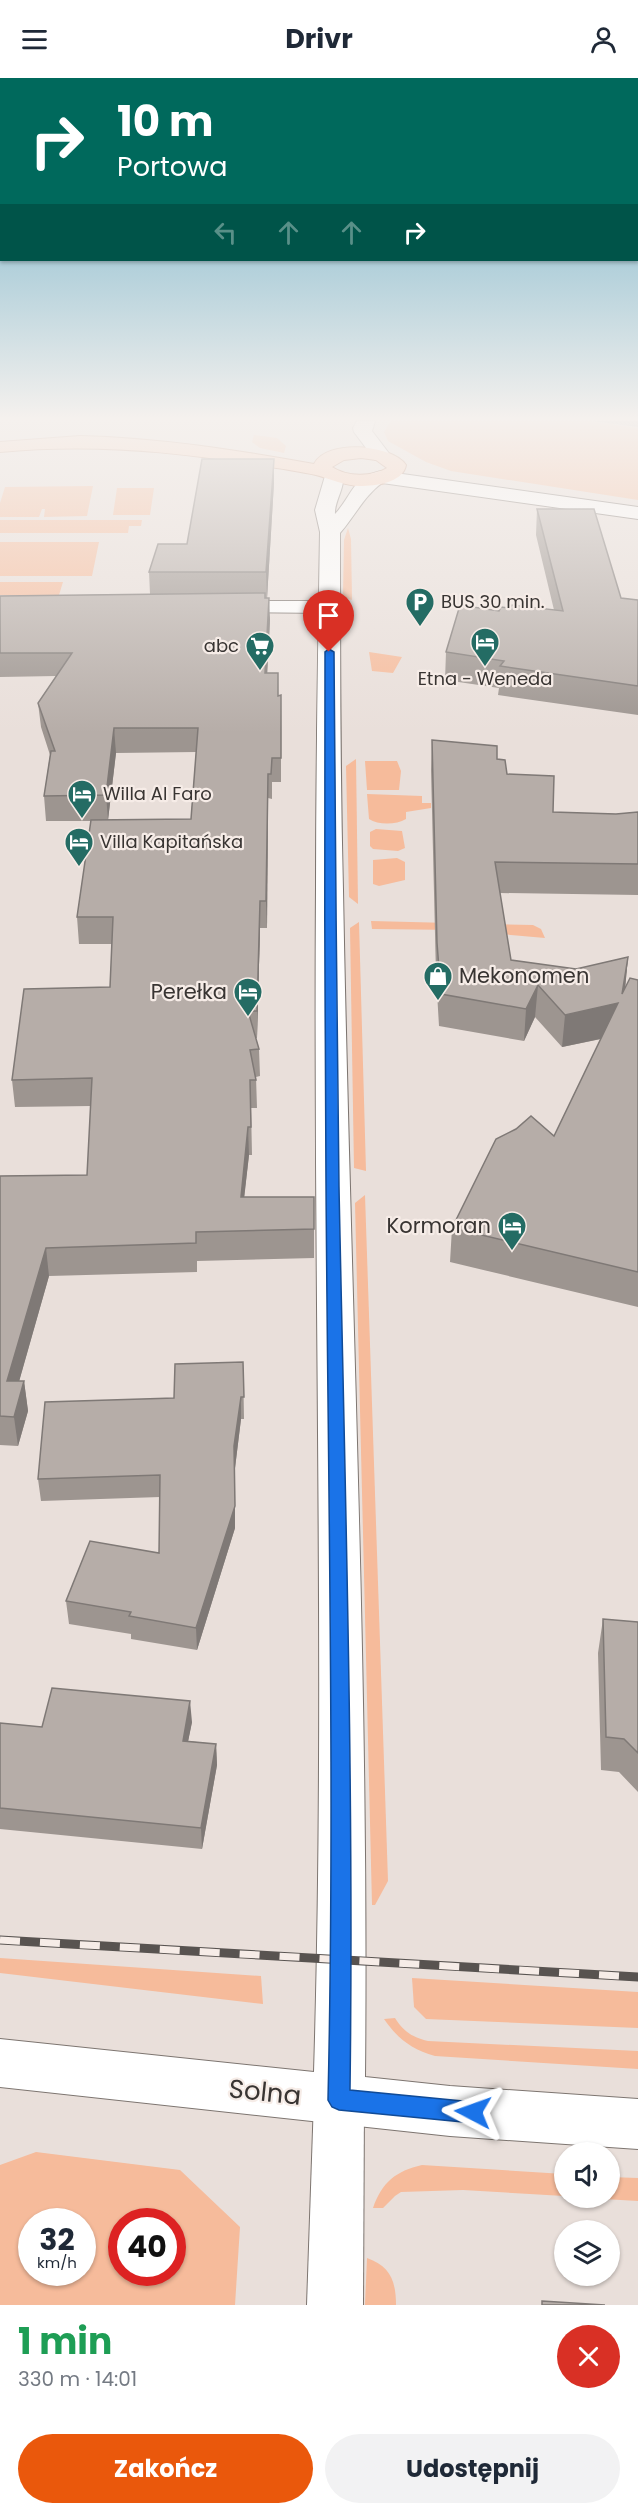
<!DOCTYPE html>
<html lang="pl">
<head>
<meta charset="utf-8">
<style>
	body { margin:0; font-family:Poppins,sans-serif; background:#f2f2f3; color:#1f2937; height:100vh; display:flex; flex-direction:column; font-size:22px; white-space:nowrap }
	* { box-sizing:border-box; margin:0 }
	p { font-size:20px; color:#747a83 }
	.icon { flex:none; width:33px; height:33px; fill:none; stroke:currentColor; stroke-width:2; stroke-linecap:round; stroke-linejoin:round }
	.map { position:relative; height:2227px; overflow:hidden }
	.drawer { display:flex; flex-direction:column; background:#fff; flex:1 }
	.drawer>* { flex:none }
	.banner { position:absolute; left:0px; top:0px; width:639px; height:183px; box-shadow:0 2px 4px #0004; background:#00695c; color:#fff; overflow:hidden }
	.buttons { position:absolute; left:554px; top:2064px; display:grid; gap:12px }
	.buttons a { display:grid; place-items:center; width:66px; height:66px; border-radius:50%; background:#fff; box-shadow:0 2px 4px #0004; font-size:30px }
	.speed { position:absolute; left:18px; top:2130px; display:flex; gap:12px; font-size:30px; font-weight:700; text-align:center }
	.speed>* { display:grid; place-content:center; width:78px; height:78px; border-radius:50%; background:#fff; box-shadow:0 2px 4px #0004; line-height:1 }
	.speed small { font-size:15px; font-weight:400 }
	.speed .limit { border:9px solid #d22; background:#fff; color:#111 }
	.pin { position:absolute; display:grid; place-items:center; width:51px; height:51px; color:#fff; margin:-62px -26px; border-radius:50% 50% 50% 0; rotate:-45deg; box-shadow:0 0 6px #0007 }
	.pin .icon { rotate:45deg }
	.me { position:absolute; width:66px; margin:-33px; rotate:274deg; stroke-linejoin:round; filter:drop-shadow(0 0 4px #0008) }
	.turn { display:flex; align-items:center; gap:21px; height:126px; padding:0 18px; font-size:27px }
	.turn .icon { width:78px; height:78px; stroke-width:2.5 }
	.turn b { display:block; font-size:42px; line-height:51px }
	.lanes { display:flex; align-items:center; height:57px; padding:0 18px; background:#0003; justify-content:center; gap:30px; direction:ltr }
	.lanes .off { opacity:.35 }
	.round { display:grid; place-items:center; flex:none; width:63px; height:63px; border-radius:32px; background:#f2f2f3 }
	.summary { display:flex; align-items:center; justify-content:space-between; height:102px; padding:0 18px }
	h1 { font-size:36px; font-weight:700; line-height:45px; color:#1e9e55 }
	.button { display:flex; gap:12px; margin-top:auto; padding:12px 18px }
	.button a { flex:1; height:69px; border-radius:36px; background:#ea580c; color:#fff; font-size:24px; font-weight:700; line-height:69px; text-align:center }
	.button a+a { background:#f2f2f3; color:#1f2937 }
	header { display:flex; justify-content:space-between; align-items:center; height:78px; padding:0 18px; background:#fff; font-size:27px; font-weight:700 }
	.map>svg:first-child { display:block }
</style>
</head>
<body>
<header><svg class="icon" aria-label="menu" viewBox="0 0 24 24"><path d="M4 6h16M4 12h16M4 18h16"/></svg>Drivr<svg class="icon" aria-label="person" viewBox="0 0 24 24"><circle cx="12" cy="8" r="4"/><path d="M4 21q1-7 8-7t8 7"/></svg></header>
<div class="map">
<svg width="638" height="2227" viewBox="0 0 638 2227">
	<rect width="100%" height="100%" fill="#e9dfda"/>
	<g fill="#f6bb9b" fill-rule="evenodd">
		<polygon points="391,343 589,343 638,350 638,422 451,393 426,384 388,363 384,354"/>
		<polygon points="254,357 277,360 286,368 284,375 260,370 252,364"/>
		<polygon points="93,408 87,438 44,439 45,431 42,431 39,439 0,439 0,425 5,409"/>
		<polygon points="117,410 154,410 150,437 113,437"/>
		<polygon points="0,442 142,442 141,448 129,448 128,455 0,455"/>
		<polygon points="348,450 351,461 352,522 343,519 344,462"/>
		<polygon points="0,464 99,464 92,498 0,498"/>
		<polygon points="0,504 63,504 59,517 0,517"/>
		<polygon points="369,574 402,579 393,595 372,593"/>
		<polygon points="356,681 358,826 349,819 346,688"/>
		<polygon points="365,683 397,683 401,693 399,712 367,712"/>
		<path d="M367,716L422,718V725H431V730L406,734V741C396,747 378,747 369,741Z"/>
		<polygon points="376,751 402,753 405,770 398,773 373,771 370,768 370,754"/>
		<polygon points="397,780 405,784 405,802 379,808 373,806 373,782"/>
		<polygon points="371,843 533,847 541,851 545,860 457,852 372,851"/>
		<polygon points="359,844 366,1093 354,1090 350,850"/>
		<polygon points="365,1117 388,1803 375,1827 372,1827 355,1125"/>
		<polygon points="0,1880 261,1898 263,1926 0,1895"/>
		<polygon points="412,1900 638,1914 638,1950 426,1941 414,1929"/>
		<path d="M395,1940C404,1954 412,1959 428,1963L638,1973V1991L435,1978C411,1971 398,1961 384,1941Z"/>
		<path d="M36,2074L180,2092L240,2149L235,2227H0V2087ZM32,2144H82V2194H32ZM122,2144H172V2194H122Z"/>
		<path d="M422,2087L564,2096V2118L463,2112L401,2114L395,2118L383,2130H373C382,2104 396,2093 422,2087Z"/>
		<polygon points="609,2099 638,2100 638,2123 586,2120 609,2120"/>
		<path d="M367,2180C390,2188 396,2203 396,2227H365Z"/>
	</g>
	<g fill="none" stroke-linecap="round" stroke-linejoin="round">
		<g stroke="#7d7570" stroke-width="2">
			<g id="minor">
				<polygon points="357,343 375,343 372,353 391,378 389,382 375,382 354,354 353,350"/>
				<polygon points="225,523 328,523 336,524 339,529 336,534 328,535 217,534 214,529 217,524"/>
				<polygon points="339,1997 357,2004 364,2022 363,2227 307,2227 314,2022 321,2004"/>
			</g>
		</g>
		<g stroke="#7d7570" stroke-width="2">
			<path id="tertiary" d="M334,392L341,394C348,407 334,422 335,436C352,418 352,399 381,393L638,429V441L382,405C364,418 355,438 340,455C340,574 340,693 343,812C350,1208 369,1603 365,1999L450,2008L638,2021V2071L450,2058L0,2009V1961L314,1994C326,1599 313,1205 316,810C316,691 318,573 320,454L315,432L325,398L327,394Z"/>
		</g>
		<g stroke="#b78265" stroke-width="2">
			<path id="primary" d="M80,358C159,360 236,372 314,386C326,361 392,366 406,387C403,405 375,408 360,408C345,408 331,401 316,397C294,392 271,389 249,386C166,372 84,366 0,374V364ZM361,380L376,382L387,390C372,399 347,399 332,389L344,382Z"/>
		</g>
		<use href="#minor" fill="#fff" fill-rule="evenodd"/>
		<use href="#tertiary" fill="#fff" fill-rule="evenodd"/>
		<use href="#primary" fill="#fdcdb3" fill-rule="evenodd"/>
		<g stroke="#585350" stroke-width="9">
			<polyline id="rail" points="0,1862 638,1899"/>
		</g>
		<use href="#rail" stroke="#f6ece7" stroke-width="7" stroke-dasharray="20" stroke-linecap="butt"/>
	</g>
	<g fill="#9d9590" fill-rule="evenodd">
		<polygon points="591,343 638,343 638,349"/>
		<path d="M274,381V405L267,520L270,542L267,595L278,617H281V704H272V721L268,720L267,850H260L257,960H256L259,971L260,998L256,999L257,1030H251L252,1077H249L244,1119H314V1180L197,1183V1194L49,1198L19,1303H24L28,1333L18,1368L0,1367V1098L87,1097L91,1028L15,1029L12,1002L110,909L112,866H79L77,839L91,743H46L44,718L50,677L41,649L38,625L56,598L0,599V518L150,516L149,494L187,466ZM196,674L191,741L108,742L116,675Z"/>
		<polygon points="537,431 621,520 638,522 638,637 498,617 499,610 445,602 446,574 499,533 509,530 554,532 536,457"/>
		<polygon points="432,662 497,681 507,696 553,734 616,736 638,734 638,817 500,815 511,882 576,891 628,879 625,911 638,902 638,1229 450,1184 452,1150 554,1058 601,961 562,969 535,939 524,963 439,948 436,897 431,692"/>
		<polygon points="243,1284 244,1341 241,1341 235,1390 235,1450 197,1572 131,1561 131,1556 69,1546 66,1523 159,1475 160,1419 41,1423 38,1401 174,1320"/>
		<polygon points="603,1541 638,1544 638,1714 619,1694 601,1692 598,1575"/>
		<polygon points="192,1644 188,1663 216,1666 217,1687 202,1771 0,1751 0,1645 42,1649"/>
	</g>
	<g fill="#7f7976">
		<polygon points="274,381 274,405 267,521 266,494"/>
		<polygon points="269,520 270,542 266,619 265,595"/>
		<polygon points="114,650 116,675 108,742 106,717"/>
		<polygon points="268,696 268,720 267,850 266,823"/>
		<polygon points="260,823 260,850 257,960 257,933"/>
		<polygon points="628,879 625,911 622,916"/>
		<polygon points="538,907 535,939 524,963 526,931"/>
		<polygon points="618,925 614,958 562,969 565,937"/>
		<polygon points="248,1049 249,1077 241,1148 241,1119"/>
		<polygon points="46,1170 49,1198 11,1332 7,1303"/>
		<polygon points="24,1303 28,1333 18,1368 14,1339"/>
		<polygon points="241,1319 241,1341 235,1390 235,1450 197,1572 196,1550 234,1368"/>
		<polygon points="190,1623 192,1644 184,1684 183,1663"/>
		<polygon points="216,1666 217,1687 202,1771 201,1750"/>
	</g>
	<g fill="#b6ada8" stroke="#7f7976" stroke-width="1.5">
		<polygon points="202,381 274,381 266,494 149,494 158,466 187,466"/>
		<polygon points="537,431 594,431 621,520 638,522 638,608 500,588 504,583 446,574 460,527 499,533 501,529 509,530 512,527 563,533"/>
		<polygon points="265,515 265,520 269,520 265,595 278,595 278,618 281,617 281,680 272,680 271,696 268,696 266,823 260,823 257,933 248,933 259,971 250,972 256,1002 250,1002 251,1049 248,1049 241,1119 314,1119 314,1151 196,1154 196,1165 46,1170 7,1303 24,1303 14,1339 0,1338 0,1098 87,1097 92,1000 12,1002 24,911 110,909 113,839 77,839 91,742 191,741 198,650 114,650 106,717 44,718 51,673 55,673 38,625 72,575 0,575 0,518"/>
		<polygon points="432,662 497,668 497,681 505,682 507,696 554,698 553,734 616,736 638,734 638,786 495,784 511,882 576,891 628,879 622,916 630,900 638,902 638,1194 452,1150 496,1061 516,1051 531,1038 554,1058 618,925 565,937 538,907 526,931 441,916 437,865"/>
		<polygon points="243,1284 244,1319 241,1319 234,1368 235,1428 196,1550 129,1538 131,1534 66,1523 90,1463 159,1475 160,1397 38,1401 45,1324 174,1320 175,1286"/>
		<polygon points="603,1541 638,1544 638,1675 624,1661 606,1659"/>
		<polygon points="52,1610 190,1623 183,1663 216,1666 201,1750 0,1730 0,1645 42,1649"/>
		<polygon points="542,2223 605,2227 542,2227"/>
	</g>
	<linearGradient id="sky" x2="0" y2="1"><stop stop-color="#60a8c3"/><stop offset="0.52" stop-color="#f5f1ee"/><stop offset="1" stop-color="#f5f1ee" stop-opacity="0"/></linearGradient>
	<rect width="638" height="655" fill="url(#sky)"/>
	<path fill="#1a73e8" stroke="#114b97" stroke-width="1.5" d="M329,571L334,574C336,752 336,931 339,1109C345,1410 354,1711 350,2012L473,2024L481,2027L484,2034L481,2042L473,2045L339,2032L332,2029L328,2022C335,1716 328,1411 326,1105C324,928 325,751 325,574Z"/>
	<defs>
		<g id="parking-pin" transform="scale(1.5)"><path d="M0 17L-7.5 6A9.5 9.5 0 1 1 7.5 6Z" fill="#246c64" stroke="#f6ece7"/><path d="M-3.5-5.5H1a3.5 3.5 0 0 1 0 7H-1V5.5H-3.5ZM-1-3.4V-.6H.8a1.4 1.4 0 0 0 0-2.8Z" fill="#fff"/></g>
		<g id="hotel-pin" transform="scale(1.5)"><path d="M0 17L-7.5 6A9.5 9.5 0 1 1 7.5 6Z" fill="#246c64" stroke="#f6ece7"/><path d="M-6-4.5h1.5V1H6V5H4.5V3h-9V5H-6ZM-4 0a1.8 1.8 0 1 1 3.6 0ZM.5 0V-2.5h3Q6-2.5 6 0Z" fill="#fff"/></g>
		<g id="supermarket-pin" transform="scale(1.5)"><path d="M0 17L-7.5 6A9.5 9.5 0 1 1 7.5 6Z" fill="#246c64" stroke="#f6ece7"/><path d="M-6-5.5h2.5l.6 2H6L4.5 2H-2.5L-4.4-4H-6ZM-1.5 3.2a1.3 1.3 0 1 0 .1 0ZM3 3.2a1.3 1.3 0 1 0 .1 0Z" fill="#fff"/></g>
		<g id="shop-pin" transform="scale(1.5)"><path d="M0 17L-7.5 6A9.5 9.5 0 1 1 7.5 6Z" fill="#246c64" stroke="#f6ece7"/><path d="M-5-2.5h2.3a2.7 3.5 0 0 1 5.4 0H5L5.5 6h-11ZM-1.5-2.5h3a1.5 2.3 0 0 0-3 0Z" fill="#fff"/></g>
	</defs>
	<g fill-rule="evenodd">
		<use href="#parking-pin" x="420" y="524"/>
		<use href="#hotel-pin" x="485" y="564"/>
		<use href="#supermarket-pin" x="260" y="568"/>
		<use href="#hotel-pin" x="82" y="716"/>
		<use href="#hotel-pin" x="79" y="764"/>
		<use href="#shop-pin" x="438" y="898"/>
		<use href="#hotel-pin" x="248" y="914"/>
		<use href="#hotel-pin" x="512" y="1148"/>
	</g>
	<g text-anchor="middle" stroke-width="4.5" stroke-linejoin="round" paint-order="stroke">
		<g font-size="18" fill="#383432" stroke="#f6ece7" text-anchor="start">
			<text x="441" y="530">BUS 30 min.</text>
			<text x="239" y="574" text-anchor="end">abc</text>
			<text x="485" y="607" text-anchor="middle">Etna - Weneda</text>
			<text x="103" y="722">Willa Al Faro</text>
			<text x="100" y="770">Villa Kapitańska</text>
		</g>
		<g font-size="21" fill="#383432" stroke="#f6ece7" text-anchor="end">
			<text x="459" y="905" text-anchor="start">Mekonomen</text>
			<text x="227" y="921">Perełka</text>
			<text x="491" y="1155">Kormoran</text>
		</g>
		<g font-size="26" fill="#383432" stroke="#f6ece7">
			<text transform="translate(265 2014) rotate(6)" y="9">Solna</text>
		</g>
	</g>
</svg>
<div class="buttons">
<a><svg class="icon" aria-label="sound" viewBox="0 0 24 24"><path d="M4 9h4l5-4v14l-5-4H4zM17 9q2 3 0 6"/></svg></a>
<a><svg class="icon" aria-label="layers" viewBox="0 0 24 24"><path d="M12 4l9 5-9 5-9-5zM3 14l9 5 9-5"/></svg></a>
</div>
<div class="speed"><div>32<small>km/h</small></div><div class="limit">40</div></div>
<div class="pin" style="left:329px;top:574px;background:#d93025"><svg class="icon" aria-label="arrive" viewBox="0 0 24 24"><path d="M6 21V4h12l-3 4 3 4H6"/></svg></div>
<svg class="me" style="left:473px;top:2034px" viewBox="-20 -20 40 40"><path d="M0-17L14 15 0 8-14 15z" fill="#1a73e8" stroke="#fff" stroke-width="4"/></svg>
<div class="banner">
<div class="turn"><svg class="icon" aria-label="right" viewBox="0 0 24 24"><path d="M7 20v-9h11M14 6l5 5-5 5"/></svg><div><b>10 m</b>Portowa</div></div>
<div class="lanes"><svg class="icon off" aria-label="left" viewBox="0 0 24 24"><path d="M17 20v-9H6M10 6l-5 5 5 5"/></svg><svg class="icon off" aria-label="ahead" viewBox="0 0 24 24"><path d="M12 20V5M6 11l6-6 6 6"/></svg><svg class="icon off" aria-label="ahead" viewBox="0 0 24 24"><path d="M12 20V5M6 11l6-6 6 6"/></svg><svg class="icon" aria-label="right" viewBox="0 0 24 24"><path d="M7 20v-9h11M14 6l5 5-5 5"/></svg></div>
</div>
</div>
<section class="drawer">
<div class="summary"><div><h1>1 min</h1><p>330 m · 14:01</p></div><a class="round" style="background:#d93025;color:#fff"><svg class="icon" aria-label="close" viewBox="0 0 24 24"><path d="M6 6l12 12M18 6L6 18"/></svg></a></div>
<div class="button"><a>Zakończ</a><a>Udostępnij</a></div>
</section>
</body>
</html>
